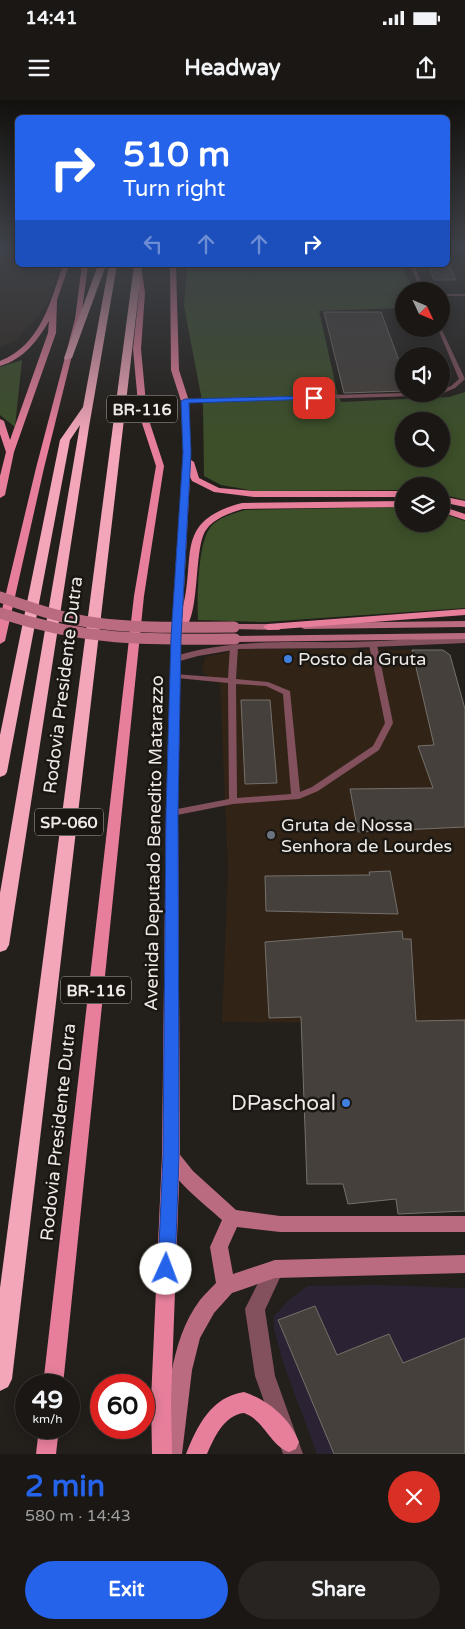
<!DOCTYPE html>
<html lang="en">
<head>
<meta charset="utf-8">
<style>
	body { margin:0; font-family:"Varela Round",sans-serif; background:#272422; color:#f1f3f6; height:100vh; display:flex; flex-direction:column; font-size:19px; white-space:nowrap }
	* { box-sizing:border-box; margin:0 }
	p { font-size:16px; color:#9f9fa0 }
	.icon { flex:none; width:28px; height:28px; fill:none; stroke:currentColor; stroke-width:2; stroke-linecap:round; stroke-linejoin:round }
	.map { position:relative; height:1354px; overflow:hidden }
	.sheet { display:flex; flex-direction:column; background:#1a1714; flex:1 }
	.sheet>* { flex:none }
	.hud { position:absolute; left:15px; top:15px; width:435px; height:152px; border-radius:8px; box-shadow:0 2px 12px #0003,0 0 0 1px #383634; background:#2563eb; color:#fff; overflow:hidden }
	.needle { width:32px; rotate:134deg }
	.controls { position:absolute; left:395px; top:182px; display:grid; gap:10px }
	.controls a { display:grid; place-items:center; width:55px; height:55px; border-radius:50%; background:#1a1714; box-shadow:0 2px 12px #0003,0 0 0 1px #383634; font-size:25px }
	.speed { position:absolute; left:15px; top:1274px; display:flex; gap:10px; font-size:25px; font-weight:700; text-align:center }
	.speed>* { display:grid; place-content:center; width:65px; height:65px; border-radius:50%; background:#1a1714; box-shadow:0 2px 12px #0003,0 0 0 1px #383634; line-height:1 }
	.speed small { font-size:12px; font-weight:400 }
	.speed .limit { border:8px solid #d22; background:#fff; color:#111 }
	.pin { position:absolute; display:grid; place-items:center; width:42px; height:42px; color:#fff; margin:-21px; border-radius:10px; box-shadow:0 2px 8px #0006 }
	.me { position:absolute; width:55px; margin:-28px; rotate:2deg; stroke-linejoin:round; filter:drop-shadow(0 0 4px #0008) }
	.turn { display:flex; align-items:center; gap:18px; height:105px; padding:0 25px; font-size:22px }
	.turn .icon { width:65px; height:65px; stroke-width:2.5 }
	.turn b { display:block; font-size:35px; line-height:42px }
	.lanes { display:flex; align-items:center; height:48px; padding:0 25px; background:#0003; justify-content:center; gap:25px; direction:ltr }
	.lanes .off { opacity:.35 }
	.round { display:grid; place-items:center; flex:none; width:52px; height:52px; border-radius:26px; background:#272422 }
	.overview { display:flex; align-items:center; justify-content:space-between; height:85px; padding:0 25px }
	h1 { font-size:30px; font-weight:700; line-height:38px; color:#2563eb }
	.button { display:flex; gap:10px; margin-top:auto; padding:10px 25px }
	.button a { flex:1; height:58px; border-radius:30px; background:#2563eb; color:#fff; font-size:20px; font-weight:700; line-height:58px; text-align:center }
	.button a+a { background:#272422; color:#f1f3f6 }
	.status { display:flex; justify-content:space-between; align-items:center; height:35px; padding:0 25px; background:#1a1714; direction:ltr }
	.status svg { height:14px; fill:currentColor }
	header { display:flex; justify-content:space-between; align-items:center; height:65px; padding:0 25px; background:#1a1714; font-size:22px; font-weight:700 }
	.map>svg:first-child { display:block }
</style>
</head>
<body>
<div class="status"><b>14:41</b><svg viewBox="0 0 49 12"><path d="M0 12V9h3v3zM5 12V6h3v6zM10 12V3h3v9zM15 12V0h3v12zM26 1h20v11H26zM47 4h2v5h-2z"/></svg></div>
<header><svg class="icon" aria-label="menu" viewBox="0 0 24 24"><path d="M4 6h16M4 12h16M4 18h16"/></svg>Headway<svg class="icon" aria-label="share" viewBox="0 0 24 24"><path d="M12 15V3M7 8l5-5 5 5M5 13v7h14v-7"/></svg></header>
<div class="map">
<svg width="465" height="1354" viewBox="0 0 465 1354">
	<rect width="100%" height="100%" fill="#231f1a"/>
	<polygon fill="#312417" points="242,549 443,550 450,555 465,609 465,920 380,923 222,922 228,770 220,584 202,572 205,557"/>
	<polygon fill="#30271e" points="0,148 17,148 18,165 60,165 48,204 16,240 0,247"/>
	<polygon fill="#2b2333" points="376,1185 465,1188 465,1354 317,1354 284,1265 274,1229 274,1216 288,1201 307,1186"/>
	<g fill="#3c4f29" fill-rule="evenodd">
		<path d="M187,165H400L415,191H404V208L319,211L337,291L341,302L449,297L465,292V400L441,394V386H404V390L255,391L221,385L204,376L203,306L184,206ZM404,321H441V359H404Z"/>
		<polygon points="22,260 15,327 0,315 0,267"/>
		<path d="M404,407V424H441V413L465,421V508L264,522L198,520C197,498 198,449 208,431C215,418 232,414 245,410Z"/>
	</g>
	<g fill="#45403b" stroke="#75706a">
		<polygon points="428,165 449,165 456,180 434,180"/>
		<polygon points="324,212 381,212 404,274 404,291 344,293"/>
		<polygon points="412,550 443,550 450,555 465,609 465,727 358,732 350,689 433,688 418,646 434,645"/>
		<polygon points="241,600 270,600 277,683 245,684"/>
		<polygon points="390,771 398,814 266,811 265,776 370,775 369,772"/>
		<polygon points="402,831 403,839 411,839 416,921 465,920 465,1111 398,1114 396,1099 348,1104 343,1084 307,1084 301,917 269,918 265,842"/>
		<polygon points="315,1206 337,1255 389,1234 403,1263 465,1238 465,1354 334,1354 278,1220"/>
	</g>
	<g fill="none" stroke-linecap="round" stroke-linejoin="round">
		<g fill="#83515d" fill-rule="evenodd">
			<polygon points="410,165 414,165 425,191 421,191"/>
			<rect x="441" y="194" width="24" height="2"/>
			<polygon points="441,228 465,279 455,288 441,294 441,290 451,286 459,279 438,229"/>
			<polygon points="404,293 416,294 413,296 185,303 182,301 185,299"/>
			<path d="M370,543H376L377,545L393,623L379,650L318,691L299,699L233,704L172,716L169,715L167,713L169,711L172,710L229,699L228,583L177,578L173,576L174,574L228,578L230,547L234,545L238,547L236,579L268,582L290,591L300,692L312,687L373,646L385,623L369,545ZM236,584L266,586L283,594L291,694L237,698Z"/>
		</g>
		<g fill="#83515d" fill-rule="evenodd">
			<path d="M465,537V543L350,548L239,549L198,556L176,562L170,559L172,557C231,538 290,543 350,542C389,541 427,538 465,537Z"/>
			<polygon points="275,1160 282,1163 284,1169 265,1210 275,1276 303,1354 283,1354 255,1276 245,1209 268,1163"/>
		</g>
		<g fill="#bb6b80" fill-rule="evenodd">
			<polygon points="465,521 465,527 304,529 299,526 304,523"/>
			<polygon points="234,524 279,524 284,527 279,530 230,529 229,527"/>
			<polygon points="465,533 465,539 235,542 230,539 235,536"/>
			<path d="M171,1048L177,1051L193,1071L236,1110L280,1116H465V1132H280L237,1127L228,1147L233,1174L275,1160L465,1155V1173L275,1178L232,1193L214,1213L200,1238L192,1270L182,1354H162C168,1303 168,1243 200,1200C205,1194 211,1188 216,1183L210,1147L222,1120C201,1101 175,1082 162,1056L165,1051Z"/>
		</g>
		<g fill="#e77f9b" fill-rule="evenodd">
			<path d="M63,165H69L57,200L56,233L14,352L5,395L0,398V376L6,352L0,334V319L4,321L10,340L48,233L49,221C37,241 24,259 0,266V261C41,245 50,202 63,165Z"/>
			<polygon points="82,165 88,165 81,219 44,368 5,541 0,544 0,518 36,368 75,219"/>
			<polygon points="135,165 141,165 145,193 141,249 147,314 164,366 144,496 63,1285 43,1285 134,496 156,366 139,314 133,249 139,193"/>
			<path d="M170,165H176L179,270L189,301L191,360L194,362L199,378L219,388L254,391H404V397H254L214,392L192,381L190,377L183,507C196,455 174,421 242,403L404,401V407L243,409C230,413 214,418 206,430C193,448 201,522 182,530L181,538L178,713L180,1056L171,1300L172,1354H152L151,1300L162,1056L166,713L171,538L183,353L181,301L171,270Z"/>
			<polygon points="441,396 465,401 465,407 441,402"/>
			<polygon points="441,406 465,414 465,420 441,412"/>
			<polygon points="465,509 465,515 268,530 263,527 268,524"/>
			<path d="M244,1292C268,1300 290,1318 299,1342L296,1349L289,1352C270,1345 264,1320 244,1313C224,1315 214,1338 207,1354H186C197,1326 211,1297 244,1292Z"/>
			<polygon points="39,1328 59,1328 56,1354 36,1354"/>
		</g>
		<g fill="#f2a6b8" fill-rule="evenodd">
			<polygon points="98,165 106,165 72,258 65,260 64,258"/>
			<polygon points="109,165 117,165 89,327 9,845 6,850 0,852 0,793 80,325 70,340 7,672 5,675 0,677 0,635 60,340 83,307"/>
			<polygon points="134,165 142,165 12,1279 8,1287 0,1291 0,1188"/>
		</g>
		<g stroke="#bb6b80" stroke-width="11">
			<path d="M0,497C31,508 63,519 96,523C142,529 188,527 234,527"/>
			<path d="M0,513C83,541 149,540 235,539"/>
		</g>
	</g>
	<linearGradient id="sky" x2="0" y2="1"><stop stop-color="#13110e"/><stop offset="0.44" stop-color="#3f4249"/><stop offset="1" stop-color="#3f4249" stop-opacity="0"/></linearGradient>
	<rect width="465" height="337" fill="url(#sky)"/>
	<polygon fill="#2563eb" stroke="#184099" points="314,296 317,298 316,299 189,303 191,353 181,538 178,713 179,1056 175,1169 172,1174 166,1177 160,1174 158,1169 163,1056 166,713 171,538 183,353 181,301 185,299"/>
	<g fill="#3f7fe0" stroke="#1a1611" stroke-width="2">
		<circle cx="288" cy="559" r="5"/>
		<circle cx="346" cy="1003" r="5"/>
	</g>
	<circle fill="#6b7280" stroke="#1a1611" stroke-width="2" cx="271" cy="735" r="5"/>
	<g text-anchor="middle" stroke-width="5" stroke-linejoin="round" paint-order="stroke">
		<g fill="#1a1611" stroke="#adaaa6" stroke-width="1">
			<rect x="107" y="295.5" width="70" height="27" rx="4"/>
			<rect x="35" y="708.5" width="68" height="27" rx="4"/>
			<rect x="61" y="876.5" width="70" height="27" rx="4"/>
		</g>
		<g font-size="16" font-weight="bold" fill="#ece9e6">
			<text x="142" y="315">BR-116</text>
			<text x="69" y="728">SP-060</text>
			<text x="96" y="896">BR-116</text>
		</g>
		<g font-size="18" fill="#ece9e6" stroke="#1a1611" text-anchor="start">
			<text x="298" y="565">Posto da Gruta</text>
			<text x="281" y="731">Gruta de Nossa<tspan x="281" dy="21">Senhora de Lourdes</tspan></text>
		</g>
		<g font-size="18" fill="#ece9e6" stroke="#1a1611">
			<text transform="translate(63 585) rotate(-83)" y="6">Rodovia Presidente Dutra</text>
			<text transform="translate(154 743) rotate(-89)" y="6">Avenida Deputado Benedito Matarazzo</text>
			<text transform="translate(58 1032) rotate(-84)" y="6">Rodovia Presidente Dutra</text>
		</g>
		<g font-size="21" fill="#ece9e6" stroke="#1a1611" text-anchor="end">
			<text x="336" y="1010">DPaschoal</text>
		</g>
	</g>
</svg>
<div class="controls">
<a><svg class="needle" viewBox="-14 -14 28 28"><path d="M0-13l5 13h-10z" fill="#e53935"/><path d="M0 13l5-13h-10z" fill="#9f9fa0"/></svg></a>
<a><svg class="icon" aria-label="sound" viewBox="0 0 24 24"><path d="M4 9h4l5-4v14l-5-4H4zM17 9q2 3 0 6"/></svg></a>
<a><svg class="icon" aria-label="search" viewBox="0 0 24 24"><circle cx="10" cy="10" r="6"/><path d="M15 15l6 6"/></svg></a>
<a><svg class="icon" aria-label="layers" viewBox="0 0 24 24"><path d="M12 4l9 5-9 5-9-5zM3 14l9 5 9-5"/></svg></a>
</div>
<div class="speed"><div>49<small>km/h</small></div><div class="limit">60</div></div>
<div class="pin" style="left:314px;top:298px;background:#d93025"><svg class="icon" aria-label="arrive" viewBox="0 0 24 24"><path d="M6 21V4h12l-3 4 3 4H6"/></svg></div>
<svg class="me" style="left:166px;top:1169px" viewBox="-20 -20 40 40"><circle r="19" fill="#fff"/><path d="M0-13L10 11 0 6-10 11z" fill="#2563eb"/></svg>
<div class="hud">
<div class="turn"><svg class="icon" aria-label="right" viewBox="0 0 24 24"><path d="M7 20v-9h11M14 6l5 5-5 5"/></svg><div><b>510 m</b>Turn right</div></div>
<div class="lanes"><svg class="icon off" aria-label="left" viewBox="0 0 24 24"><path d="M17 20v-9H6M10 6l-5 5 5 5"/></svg><svg class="icon off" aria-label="ahead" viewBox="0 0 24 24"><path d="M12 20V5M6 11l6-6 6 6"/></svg><svg class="icon off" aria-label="ahead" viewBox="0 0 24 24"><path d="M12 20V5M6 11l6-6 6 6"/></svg><svg class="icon" aria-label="right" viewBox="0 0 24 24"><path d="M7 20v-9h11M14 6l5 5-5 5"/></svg></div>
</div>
</div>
<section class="sheet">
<div class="overview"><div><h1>2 min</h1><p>580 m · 14:43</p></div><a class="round" style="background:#d93025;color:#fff"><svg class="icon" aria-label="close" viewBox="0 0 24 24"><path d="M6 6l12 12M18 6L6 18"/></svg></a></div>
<div class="button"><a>Exit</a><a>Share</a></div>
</section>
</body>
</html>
